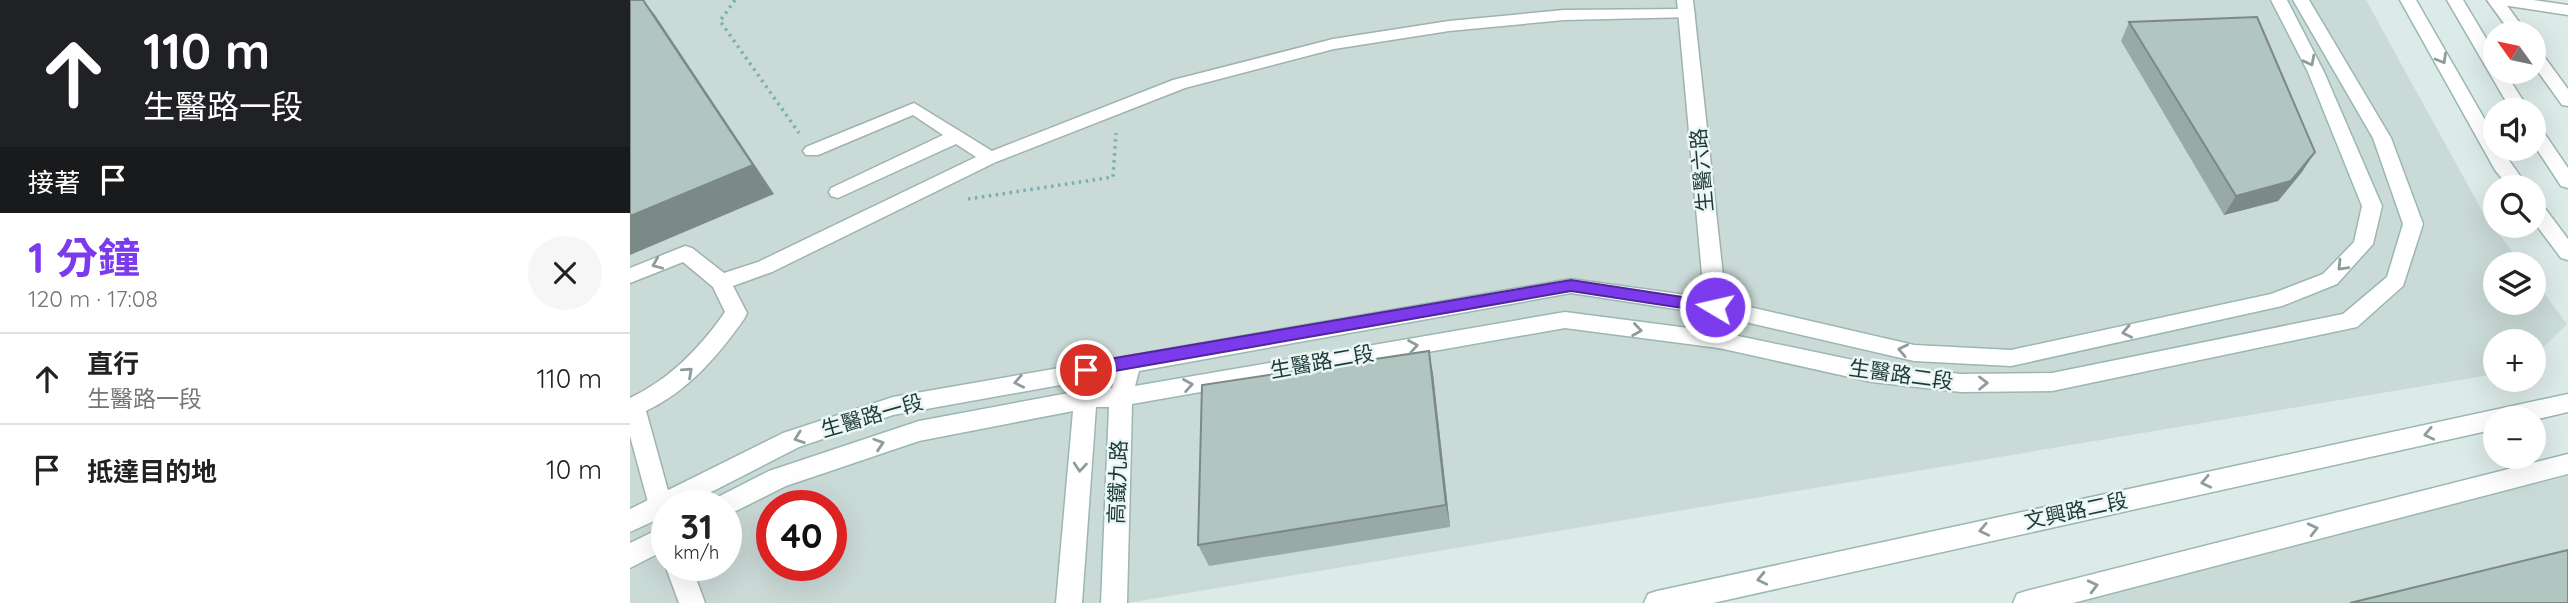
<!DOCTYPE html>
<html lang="zh-TW">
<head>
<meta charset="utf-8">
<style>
	body { margin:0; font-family:Quicksand,"Noto Sans TC",sans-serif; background:#f6f6f6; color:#222; height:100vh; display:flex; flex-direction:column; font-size:26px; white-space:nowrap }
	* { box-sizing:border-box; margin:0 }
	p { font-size:23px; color:#767676 }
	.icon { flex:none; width:38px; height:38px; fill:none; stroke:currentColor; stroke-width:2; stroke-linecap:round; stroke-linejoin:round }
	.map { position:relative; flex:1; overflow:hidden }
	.details { display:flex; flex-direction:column; background:#fff; width:630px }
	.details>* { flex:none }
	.banner { background:#202124; color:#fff; overflow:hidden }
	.needle { width:46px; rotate:303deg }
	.tools { position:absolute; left:1853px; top:21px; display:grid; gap:14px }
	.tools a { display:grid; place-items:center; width:63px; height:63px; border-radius:50%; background:#fff; box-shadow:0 7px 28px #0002; font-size:35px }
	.speed { position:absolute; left:21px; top:490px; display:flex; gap:14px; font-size:35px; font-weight:700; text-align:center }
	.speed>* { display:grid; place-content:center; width:91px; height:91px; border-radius:50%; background:#fff; box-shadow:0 7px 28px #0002; line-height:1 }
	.speed small { font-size:18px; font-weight:400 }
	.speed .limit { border:10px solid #d22; background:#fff; color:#111 }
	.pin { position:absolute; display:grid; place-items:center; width:60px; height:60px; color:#fff; margin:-30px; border:4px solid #fff; border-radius:50%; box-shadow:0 2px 7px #0007 }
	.me { position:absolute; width:77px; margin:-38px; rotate:279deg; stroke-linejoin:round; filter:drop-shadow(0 0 5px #0008) }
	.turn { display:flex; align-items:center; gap:24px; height:147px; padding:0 28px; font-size:32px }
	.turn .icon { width:91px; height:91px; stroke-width:2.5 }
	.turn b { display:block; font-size:49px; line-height:60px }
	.then { display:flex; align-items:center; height:66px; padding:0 28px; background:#0003; gap:14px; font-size:26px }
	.round { display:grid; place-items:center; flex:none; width:74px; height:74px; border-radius:37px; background:#f6f6f6 }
	.head { display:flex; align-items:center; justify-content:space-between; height:119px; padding:0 28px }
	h1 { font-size:42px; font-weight:700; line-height:52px; color:#7c3aed }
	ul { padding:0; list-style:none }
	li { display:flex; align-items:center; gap:21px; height:91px; padding:0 28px; border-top:2px solid #e0e0e0 }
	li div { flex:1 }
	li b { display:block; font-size:26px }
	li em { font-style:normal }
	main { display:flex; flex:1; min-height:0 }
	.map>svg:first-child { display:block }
</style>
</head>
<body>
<main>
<section class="details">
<div class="banner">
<div class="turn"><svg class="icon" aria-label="ahead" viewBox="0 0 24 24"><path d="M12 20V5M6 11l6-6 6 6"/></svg><div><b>110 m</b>生醫路一段</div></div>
<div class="then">接著<svg class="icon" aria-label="arrive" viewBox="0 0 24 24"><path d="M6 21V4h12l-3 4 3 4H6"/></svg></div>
</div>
<div class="head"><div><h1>1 分鐘</h1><p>120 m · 17:08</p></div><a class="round"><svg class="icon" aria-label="close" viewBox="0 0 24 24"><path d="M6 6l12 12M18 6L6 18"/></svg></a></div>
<ul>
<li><svg class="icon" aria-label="ahead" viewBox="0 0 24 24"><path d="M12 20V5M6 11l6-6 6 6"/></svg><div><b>直行</b><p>生醫路一段</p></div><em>110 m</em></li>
<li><svg class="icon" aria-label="arrive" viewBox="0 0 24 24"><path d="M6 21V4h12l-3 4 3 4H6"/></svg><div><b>抵達目的地</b></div><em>10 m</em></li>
</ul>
</section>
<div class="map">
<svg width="1938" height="603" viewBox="0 0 1938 603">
	<rect width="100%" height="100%" fill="#dceae8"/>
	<g fill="#cadad7" fill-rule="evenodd">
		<path d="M0,0H1736L1856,218L1892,264H1866V303H1904V280L1937,324L1904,357V341H1866L1865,374L498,603H0ZM37,506H96V565H37ZM142,506H201V565H142Z"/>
		<polygon points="1938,476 1938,603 1421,603"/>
	</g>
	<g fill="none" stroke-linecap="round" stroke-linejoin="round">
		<g stroke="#9fb2b0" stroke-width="3">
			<g id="lane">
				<polygon points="1864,0 1903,0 1938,5 1938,15 1872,5"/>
				<path d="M1057,9L1065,14L1063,17L934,20L819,31L704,49L555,88L366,162L142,272L103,286L117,313L114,319C88,356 58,391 16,411L42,505L37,506V513L30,516L21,513L0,436V398C40,379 70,348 95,312L83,287L53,262L0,283V268L55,246L62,248L94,273L128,262L346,157L326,144L208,198L201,196L199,192L201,188L313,135L283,115L188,155H176L173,151L176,147L284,103L362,151L543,80L703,39L819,21L934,10Z"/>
				<polygon points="37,561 37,565 61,565 75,603 49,603 35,565"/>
			</g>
		</g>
		<g stroke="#9fb2b0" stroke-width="3">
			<g id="street">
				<polygon points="1047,0 1063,0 1100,340 1097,346 1089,348 1081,346 1078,340"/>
				<polygon points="1857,0 1873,0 1897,33 1881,33"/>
				<polygon points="1904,49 1910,51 1938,89 1938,106 1932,105 1904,66"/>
			</g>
		</g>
		<g stroke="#9ab7b4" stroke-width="3">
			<g id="secondary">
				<path d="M1641,0H1657L1694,72L1752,206L1743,244L1707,284L1652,306L1381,366L1284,361L1085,315L941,293L509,371L505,386L935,312L1089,332L1242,364L1331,374L1422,373L1713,314L1757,277L1773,224L1743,138L1663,0H1679L1761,138L1793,224L1773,286L1727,327L1422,391L1331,392L1242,382L1089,348L935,328L502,404L497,603H471L479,407H466L452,603H426L443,411L289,441L156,486L96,516V506H83L86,498L139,471L289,421L444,392L447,382L263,415L169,447L54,506H37V515L0,532V509L153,433L263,397L941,279L1085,299L1284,345L1381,350L1641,294L1693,274L1724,242L1732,206L1678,72ZM485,375L482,388L467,389L463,379Z"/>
				<polygon points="1770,0 1786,0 1866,139 1866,149 1871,149 1898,187 1879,187 1865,170"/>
				<polygon points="1817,0 1833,0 1866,55 1866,72 1875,72 1899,110 1881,110"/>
				<polygon points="1904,125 1910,127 1938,168 1938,188 1931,186 1904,145"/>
				<polygon points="1904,202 1911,203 1938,239 1938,260 1931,258 1904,222"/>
				<polygon points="1938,394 1938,412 1904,420 1866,418 1866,429 1083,603 1014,603 1018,594 1027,591"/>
				<polygon points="1938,454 1938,474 1443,603 1383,603 1387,594 1396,591"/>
				<polygon points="37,525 37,549 0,568 0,543"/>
			</g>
		</g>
		<g stroke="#79b0af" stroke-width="3.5" stroke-dasharray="2.5 4.5" stroke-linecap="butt">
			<polyline points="105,0 90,21 169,133"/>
			<polyline points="338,199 483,177 486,133"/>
		</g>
		<use href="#lane" fill="#fff" fill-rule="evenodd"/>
		<use href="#street" fill="#fff" fill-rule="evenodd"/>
		<use href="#secondary" fill="#fff" fill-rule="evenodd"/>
	</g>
	<g fill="#98a9a6">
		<polygon points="1499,22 1672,172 1648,201 1594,215 1491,41"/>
		<polygon points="803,374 820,527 579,566 568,545"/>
	</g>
	<g fill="#7c8a87">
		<polygon points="13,0 25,15 144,194 0,255 0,216"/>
		<polygon points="1685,152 1672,172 1648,201 1594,215 1606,196"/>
		<polygon points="799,351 803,374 820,527 816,505"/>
	</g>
	<g fill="#b1c5c1" stroke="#7c8a87" stroke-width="2">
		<polygon points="0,0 13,0 123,165 0,216"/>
		<polygon points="1627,17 1685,152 1661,181 1606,196 1499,22"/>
		<polygon points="799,351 816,505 568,545 572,385"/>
		<polygon points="1938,550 1938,603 1720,603"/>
	</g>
	<defs><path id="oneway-chevron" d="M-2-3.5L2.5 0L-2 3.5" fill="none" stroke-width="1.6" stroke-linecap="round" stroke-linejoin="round" transform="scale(1.75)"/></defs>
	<g stroke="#8e9c9c">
		<use href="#oneway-chevron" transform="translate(1812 59) rotate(60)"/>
		<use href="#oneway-chevron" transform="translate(1680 61) rotate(63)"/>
		<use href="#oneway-chevron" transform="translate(27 264) rotate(157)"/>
		<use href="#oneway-chevron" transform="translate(1712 266) rotate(134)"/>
		<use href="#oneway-chevron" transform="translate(1007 330) rotate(8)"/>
		<use href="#oneway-chevron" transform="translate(1497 332) rotate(168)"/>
		<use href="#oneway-chevron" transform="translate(783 346) rotate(-10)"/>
		<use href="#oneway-chevron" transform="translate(1273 350) rotate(-168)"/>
		<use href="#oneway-chevron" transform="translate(58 372) rotate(-42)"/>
		<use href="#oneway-chevron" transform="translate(389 382) rotate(169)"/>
		<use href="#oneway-chevron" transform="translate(1353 383) rotate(-1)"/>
		<use href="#oneway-chevron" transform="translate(558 385) rotate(-10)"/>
		<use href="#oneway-chevron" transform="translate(1799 434) rotate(168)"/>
		<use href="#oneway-chevron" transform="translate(169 438) rotate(160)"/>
		<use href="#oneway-chevron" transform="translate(249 444) rotate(-18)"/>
		<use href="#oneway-chevron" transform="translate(450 467) rotate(95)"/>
		<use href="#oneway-chevron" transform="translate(1576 482) rotate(168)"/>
		<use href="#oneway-chevron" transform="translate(1683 529) rotate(-14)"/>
		<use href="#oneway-chevron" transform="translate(1354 530) rotate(168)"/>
		<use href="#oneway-chevron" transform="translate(1132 579) rotate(167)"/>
		<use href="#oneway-chevron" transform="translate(1463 586) rotate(-14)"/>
	</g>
	<polygon fill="#7c3aed" stroke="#51269a" stroke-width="2" points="941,280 1085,302 1093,307 1085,313 941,291 456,376 450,374 448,370 450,365 456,363"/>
	<g text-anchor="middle" stroke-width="5" stroke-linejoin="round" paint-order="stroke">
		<g font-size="21" fill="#1d3a3a" stroke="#ecf7f4">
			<text transform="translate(1072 170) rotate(-95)" y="7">生醫六路</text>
			<text transform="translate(692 362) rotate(-10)" y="7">生醫路二段</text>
			<text transform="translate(1271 375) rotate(8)" y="7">生醫路二段</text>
			<text transform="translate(242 416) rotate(-16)" y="7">生醫路一段</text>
			<text transform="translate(488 482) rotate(-88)" y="7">高鐵九路</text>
			<text transform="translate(1446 511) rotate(-12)" y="7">文興路二段</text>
		</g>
	</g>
</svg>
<div class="tools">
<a><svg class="needle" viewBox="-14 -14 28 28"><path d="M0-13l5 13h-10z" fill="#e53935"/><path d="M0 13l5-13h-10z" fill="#767676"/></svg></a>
<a><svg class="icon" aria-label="sound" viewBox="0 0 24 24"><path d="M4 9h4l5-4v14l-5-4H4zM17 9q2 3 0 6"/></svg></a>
<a><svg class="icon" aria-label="search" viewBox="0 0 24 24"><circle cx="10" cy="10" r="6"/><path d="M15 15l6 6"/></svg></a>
<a><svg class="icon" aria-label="layers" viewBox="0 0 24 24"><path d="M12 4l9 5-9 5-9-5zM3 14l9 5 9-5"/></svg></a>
<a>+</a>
<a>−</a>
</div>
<div class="speed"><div>31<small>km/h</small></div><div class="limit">40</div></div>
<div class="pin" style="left:456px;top:370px;background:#d93025"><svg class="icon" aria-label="arrive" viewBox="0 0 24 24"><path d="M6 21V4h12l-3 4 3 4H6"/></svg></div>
<svg class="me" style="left:1085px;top:307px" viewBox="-20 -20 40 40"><circle r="17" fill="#7c3aed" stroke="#fff" stroke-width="3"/><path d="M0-11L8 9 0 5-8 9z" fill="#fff"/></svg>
</div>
</main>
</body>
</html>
